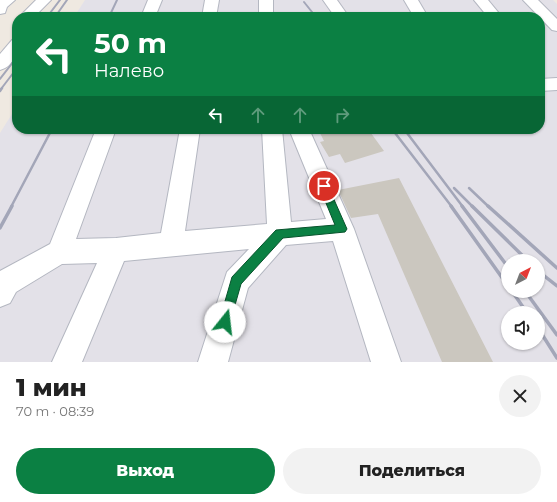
<!DOCTYPE html>
<html lang="ru">
<head>
<meta charset="utf-8">
<style>
	body { margin:0; font-family:Montserrat,sans-serif; background:#f2f2f2; color:#222; height:100vh; display:flex; flex-direction:column; font-size:15px; white-space:nowrap }
	* { box-sizing:border-box; margin:0 }
	p { font-size:13px; color:#767676 }
	.icon { flex:none; width:22px; height:22px; fill:none; stroke:currentColor; stroke-width:2; stroke-linecap:round; stroke-linejoin:round }
	.map { position:relative; height:362px; overflow:hidden }
	.details { display:flex; flex-direction:column; background:#fff; flex:1 }
	.details>* { flex:none }
	.top-card { position:absolute; left:12px; top:12px; width:533px; height:122px; border-radius:16px; box-shadow:0 1px 3px #0004; background:#0b8043; color:#fff; overflow:hidden }
	.needle { width:26px; rotate:42deg }
	.buttons { position:absolute; left:501px; top:254px; display:grid; gap:8px }
	.buttons a { display:grid; place-items:center; width:44px; height:44px; border-radius:50%; background:#fff; box-shadow:0 1px 3px #0004; font-size:20px }
	.pin { position:absolute; display:grid; place-items:center; width:34px; height:34px; color:#fff; margin:-17px; border:2px solid #fff; border-radius:50%; box-shadow:0 1px 4px #0007 }
	.me { position:absolute; width:44px; margin:-22px; rotate:16deg; stroke-linejoin:round; filter:drop-shadow(0 0 3px #0008) }
	.turn { display:flex; align-items:center; gap:14px; height:84px; padding:0 16px; font-size:18px }
	.turn .icon { width:52px; height:52px; stroke-width:2.5 }
	.turn b { display:block; font-size:28px; line-height:34px }
	.lanes { display:flex; align-items:center; height:38px; padding:0 16px; background:#0003; justify-content:center; gap:20px; direction:ltr }
	.lanes .off { opacity:.35 }
	.round { display:grid; place-items:center; flex:none; width:42px; height:42px; border-radius:21px; background:#f2f2f2 }
	.headline { display:flex; align-items:center; justify-content:space-between; height:68px; padding:0 16px }
	h1 { font-size:24px; font-weight:800; line-height:30px }
	.button { display:flex; gap:8px; margin-top:auto; padding:8px 16px }
	.button a { flex:1; height:46px; border-radius:24px; background:#0b8043; color:#fff; font-size:16px; font-weight:800; line-height:46px; text-align:center }
	.button a+a { background:#f2f2f2; color:#222 }
	.map>svg:first-child { display:block }
</style>
</head>
<body>
<div class="map">
<svg width="557" height="362" viewBox="0 0 557 362">
	<rect width="100%" height="100%" fill="#efe9e1"/>
	<path fill="#e3e1e8" fill-rule="evenodd" d="M85,0H553L557,4V362H0V133L17,106V129H540V17H74ZM508,261H538V291H508ZM508,313H538V343H508Z"/>
	<g fill="#cbc7bf">
		<polygon points="318,129 349,129 352,133 368,129 384,151 345,163 340,154 329,157 320,142 324,141"/>
		<polygon points="399,178 493,362 442,362 378,214 351,218 338,190"/>
	</g>
	<g fill="none" stroke-linecap="round" stroke-linejoin="round">
		<g stroke="#b4b7c1" stroke-width="2">
			<g id="minor">
				<polygon points="0,0 15,0 7,7 5,13 0,14"/>
				<polygon points="36,0 51,0 34,17 19,17"/>
				<polygon points="148,0 162,0 155,17 141,17"/>
				<polygon points="205,0 219,0 216,17 202,17"/>
				<rect x="259" y="0" width="14" height="17"/>
				<polygon points="323,0 337,0 349,17 335,17"/>
				<polygon points="404,0 418,0 428,17 414,17"/>
				<polygon points="474,0 488,0 502,17 488,17"/>
				<polygon points="523,0 538,0 557,19 557,31 552,30"/>
				<path d="M17,38C17,51 15,66 0,70V54L12,40Z"/>
				<polygon points="557,78 557,90 540,91 540,79"/>
				<polygon points="96,129 116,129 76,239 116,238 161,233 180,129 200,129 185,231 267,224 262,129 282,129 291,222 326,219 289,129 309,129 354,229 401,362 371,362 333,241 286,245 248,288 228,362 198,362 227,272 249,249 124,261 82,362 52,362 97,263 62,264 16,292 10,303 0,307 0,271 50,244"/>
			</g>
		</g>
		<use href="#minor" fill="#fff" fill-rule="evenodd"/>
		<g stroke="#a3a6b8" stroke-width="2">
			<polyline points="304,2 316,17"/>
			<polyline points="47,17 60,0"/>
			<polyline points="55,17 67,0"/>
			<polyline points="109,17 117,0"/>
			<polyline points="0,79 17,57"/>
			<polyline points="1,89 17,68"/>
		</g>
		<g stroke="#a3a6b8" stroke-width="2.5">
			<polyline points="0,91 2,88"/>
			<polyline points="392,129 452,207"/>
			<polyline points="404,129 463,207"/>
			<polyline points="454,188 473,207"/>
			<polyline points="469,188 489,207"/>
			<polyline points="11,207 52,129"/>
		</g>
		<g stroke="#a3a6b8" stroke-width="3.5">
			<polyline points="451,206 508,286"/>
			<polyline points="462,206 508,267"/>
			<polyline points="472,206 528,261"/>
			<polyline points="488,206 557,268"/>
			<polyline points="0,228 12,206"/>
			<polyline points="538,271 557,286"/>
			<polyline points="512,291 527,313"/>
			<polyline points="525,291 557,335"/>
			<polyline points="538,328 557,358"/>
		</g>
	</g>
	<polygon fill="#0b8043" stroke="#07532c" points="324,182 327,183 328,186 347,229 345,232 283,238 241,284 229,326 225,328 220,326 219,322 232,277 276,230 335,225 319,186 320,183"/>
</svg>
<div class="buttons">
<a><svg class="needle" viewBox="-14 -14 28 28"><path d="M0-13l5 13h-10z" fill="#e53935"/><path d="M0 13l5-13h-10z" fill="#767676"/></svg></a>
<a><svg class="icon" aria-label="sound" viewBox="0 0 24 24"><path d="M4 9h4l5-4v14l-5-4H4zM17 9q2 3 0 6"/></svg></a>
</div>
<div class="pin" style="left:324px;top:186px;background:#d93025"><svg class="icon" aria-label="arrive" viewBox="0 0 24 24"><path d="M6 21V4h12l-3 4 3 4H6"/></svg></div>
<svg class="me" style="left:225px;top:322px" viewBox="-20 -20 40 40"><circle r="19" fill="#fff"/><path d="M0-13L10 11 0 6-10 11z" fill="#0b8043"/></svg>
<div class="top-card">
<div class="turn"><svg class="icon" aria-label="left" viewBox="0 0 24 24"><path d="M17 20v-9H6M10 6l-5 5 5 5"/></svg><div><b>50 m</b>Налево</div></div>
<div class="lanes"><svg class="icon" aria-label="left" viewBox="0 0 24 24"><path d="M17 20v-9H6M10 6l-5 5 5 5"/></svg><svg class="icon off" aria-label="ahead" viewBox="0 0 24 24"><path d="M12 20V5M6 11l6-6 6 6"/></svg><svg class="icon off" aria-label="ahead" viewBox="0 0 24 24"><path d="M12 20V5M6 11l6-6 6 6"/></svg><svg class="icon off" aria-label="right" viewBox="0 0 24 24"><path d="M7 20v-9h11M14 6l5 5-5 5"/></svg></div>
</div>
</div>
<section class="details">
<div class="headline"><div><h1>1 мин</h1><p>70 m · 08:39</p></div><a class="round"><svg class="icon" aria-label="close" viewBox="0 0 24 24"><path d="M6 6l12 12M18 6L6 18"/></svg></a></div>
<div class="button"><a>Выход</a><a>Поделиться</a></div>
</section>
</body>
</html>
